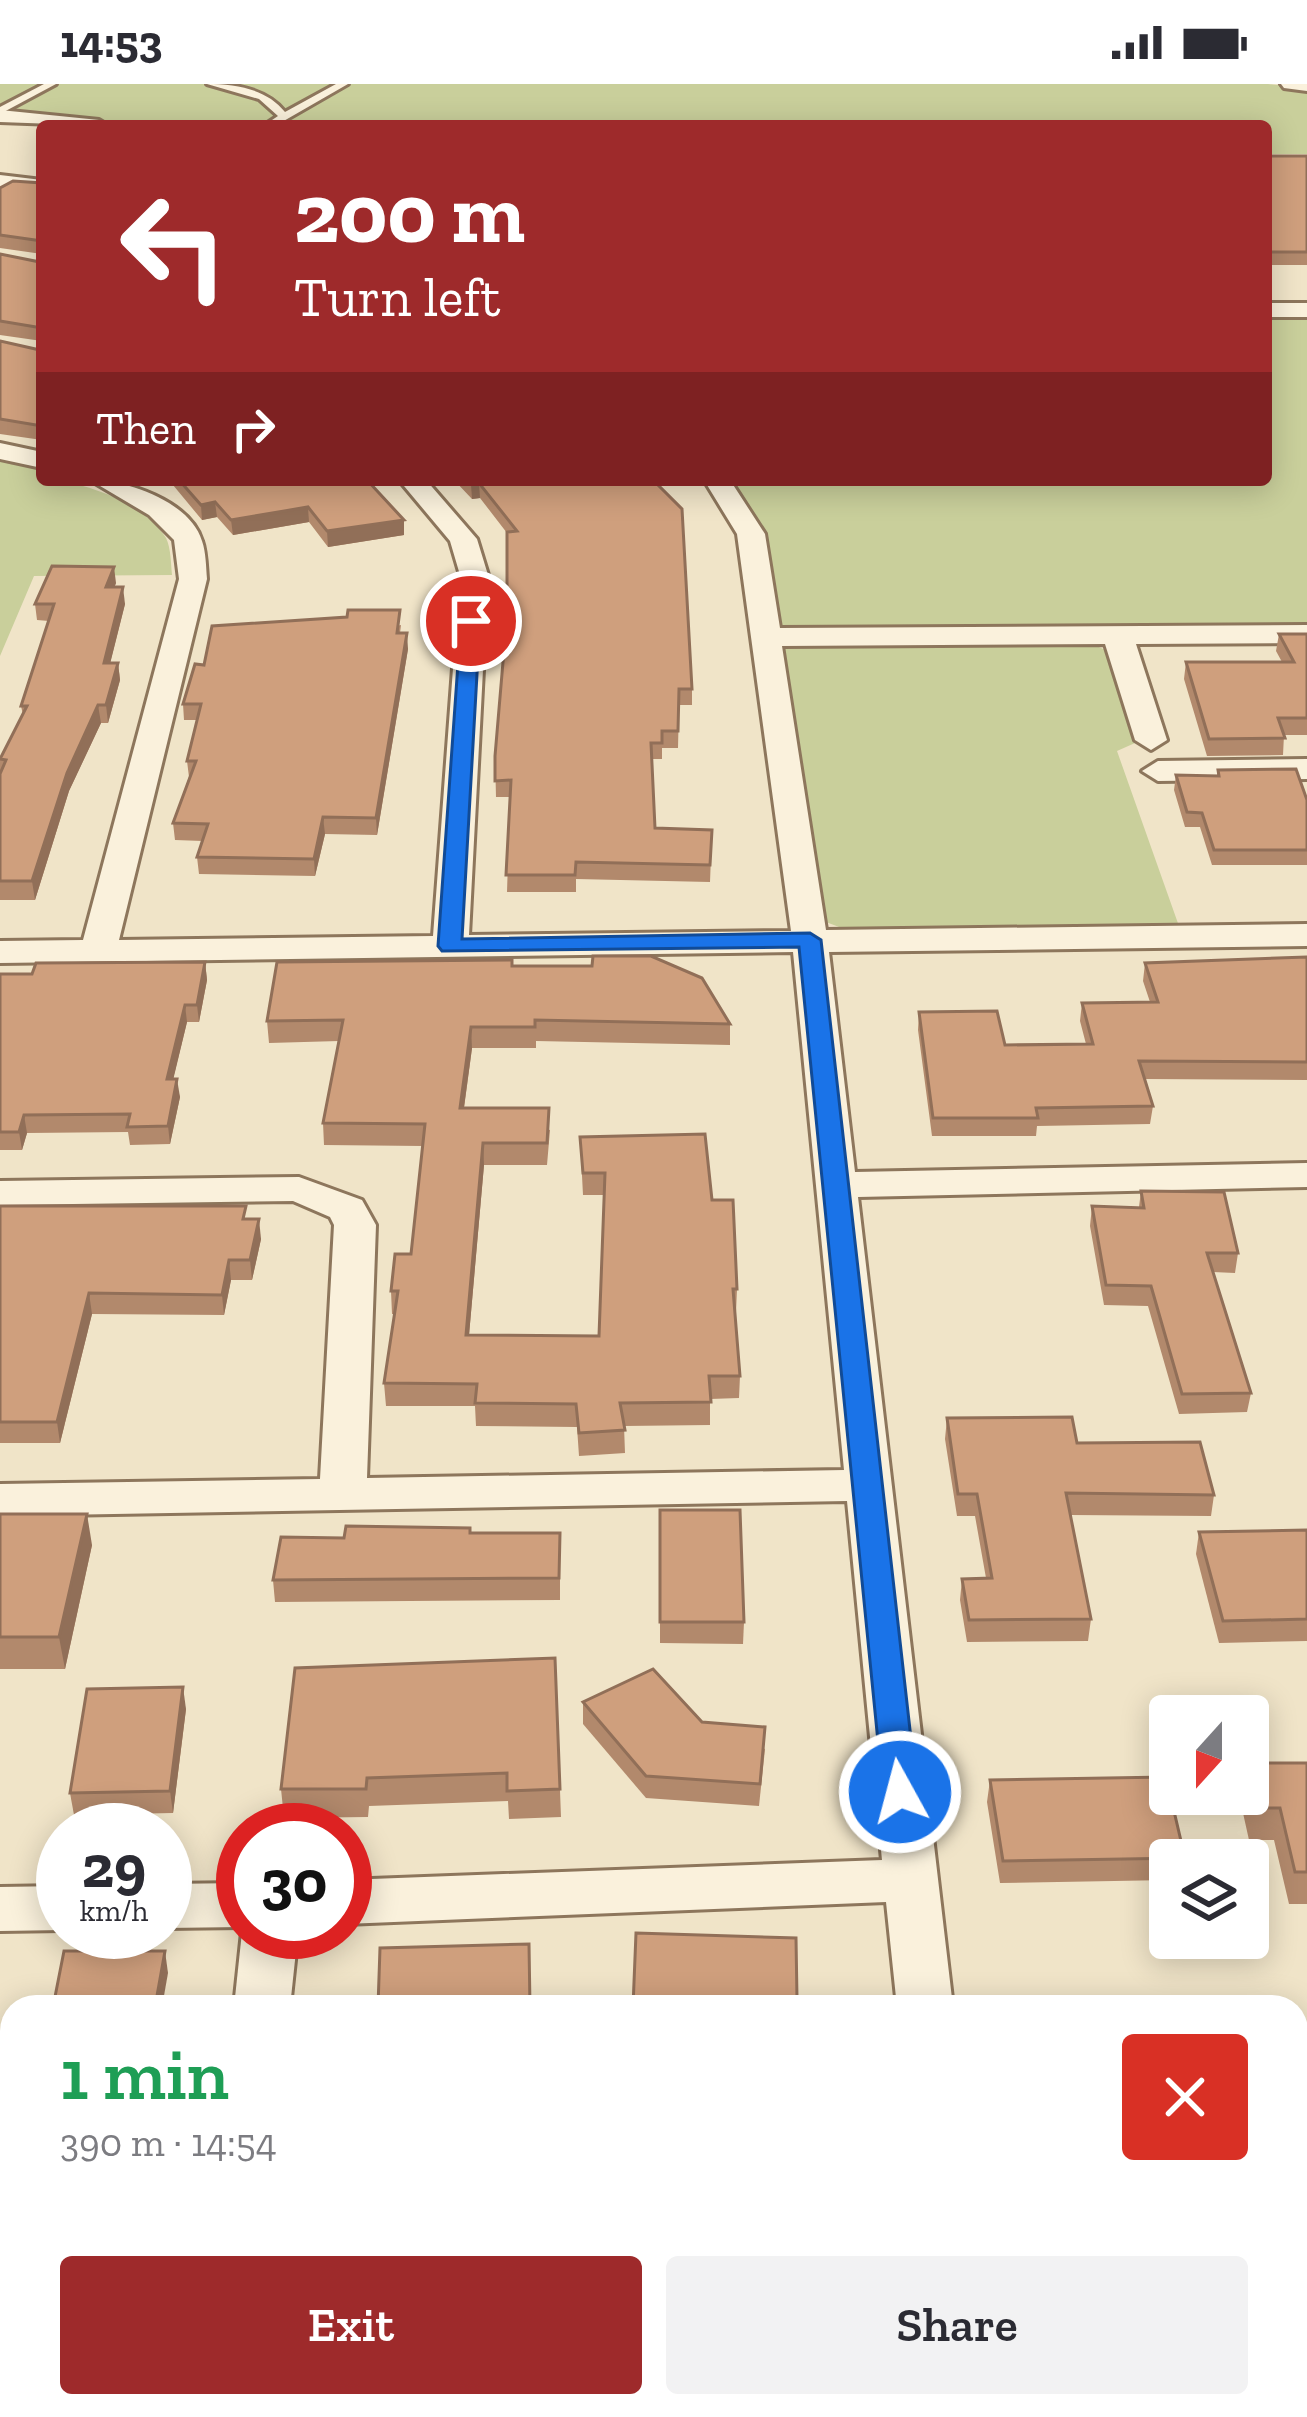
<!DOCTYPE html>
<html lang="en">
<head>
<meta charset="utf-8">
<style>
	body { margin:0; font-family:"Zilla Slab",serif; background:#f2f2f3; color:#2b2b33; height:100vh; display:flex; flex-direction:column; font-size:45px; white-space:nowrap }
	* { box-sizing:border-box; margin:0 }
	p { font-size:39px; color:#7c7c81 }
	.icon { flex:none; width:66px; height:66px; fill:none; stroke:currentColor; stroke-width:2; stroke-linecap:round; stroke-linejoin:round }
	.map { position:relative; flex:1; overflow:hidden }
	.side { position:absolute; left:0px; top:1911px; width:1308px; height:423px; display:flex; flex-direction:column; background:#fff; border-radius:36px 36px 0 0; box-shadow:0 6px 30px #0003 }
	.side>* { flex:none }
	.banner { position:absolute; left:36px; top:36px; width:1236px; height:366px; border-radius:12px; box-shadow:0 6px 30px #0003; background:#9e2a2b; color:#fff; overflow:hidden }
	.needle { width:78px; rotate:201deg }
	.buttons { position:absolute; left:1149px; top:1611px; display:grid; gap:24px }
	.buttons a { display:grid; place-items:center; width:120px; height:120px; border-radius:12px; background:#fff; box-shadow:0 6px 30px #0003; font-size:60px }
	.speed { position:absolute; left:36px; top:1719px; display:flex; gap:24px; font-size:60px; font-weight:700; text-align:center }
	.speed>* { display:grid; place-content:center; width:156px; height:156px; border-radius:50%; background:#fff; box-shadow:0 6px 30px #0003; line-height:1 }
	.speed small { font-size:30px; font-weight:400 }
	.speed .limit { border:18px solid #d22; background:#fff; color:#111 }
	.pin { position:absolute; display:grid; place-items:center; width:102px; height:102px; color:#fff; margin:-51px; border:6px solid #fff; border-radius:50%; box-shadow:0 3px 12px #0007 }
	.me { position:absolute; width:132px; margin:-66px; rotate:353deg; stroke-linejoin:round; filter:drop-shadow(0 0 9px #0008) }
	.turn { display:flex; align-items:center; gap:42px; height:252px; padding:0 60px; font-size:54px }
	.turn .icon { width:156px; height:156px; stroke-width:2.5 }
	.turn b { display:block; font-size:84px; line-height:102px }
	.then { display:flex; align-items:center; height:114px; padding:0 60px; background:#0003; gap:24px; font-size:45px }
	.round { display:grid; place-items:center; flex:none; width:126px; height:126px; border-radius:12px; background:#f2f2f3 }
	.summary { display:flex; align-items:center; justify-content:space-between; height:204px; padding:0 60px }
	h1 { font-size:72px; font-weight:600; line-height:90px; color:#1e9e55 }
	.button { display:flex; gap:24px; margin-top:auto; padding:24px 60px }
	.button a { flex:1; height:138px; border-radius:12px; background:#9e2a2b; color:#fff; font-size:48px; font-weight:600; line-height:138px; text-align:center }
	.button a+a { background:#f2f2f3; color:#2b2b33 }
	.status { display:flex; justify-content:space-between; align-items:center; height:84px; padding:0 60px; background:#fff; direction:ltr }
	.status svg { height:33px; fill:currentColor }
	.map>svg:first-child { display:block }
</style>
</head>
<body>
<div class="status"><b>14:53</b><svg viewBox="0 0 49 12"><path d="M0 12V9h3v3zM5 12V6h3v6zM10 12V3h3v9zM15 12V0h3v12zM26 1h20v11H26zM47 4h2v5h-2z"/></svg></div>
<div class="map">
<svg width="1307" height="2333" viewBox="0 0 1307 2333">
	<rect width="100%" height="100%" fill="#f0e4c8"/>
	<g fill="#c9cf9b">
		<polygon points="0,0 1268,0 1307,4 1307,70 1266,70 1266,42 121,42 10,29 0,23"/>
		<polygon points="1266,230 1307,230 1307,544 776,547 723,396 1266,396"/>
		<path d="M0,373L42,386V396C81,396 144,418 166,454C171,464 171,481 172,491L34,492L0,572Z"/>
		<polygon points="771,557 1092,560 1117,571 1144,655 1117,667 1180,845 847,846 818,835"/>
	</g>
	<g fill="none" stroke-linecap="round" stroke-linejoin="round">
		<g stroke="#8d765c" stroke-width="6">
			<g id="lane">
				<polygon points="44,0 56,0 0,30 0,23"/>
				<path d="M207,0C236,0 267,5 285,28L336,0H348L275,42H263L278,32L259,15Z"/>
			</g>
		</g>
		<g stroke="#8d765c" stroke-width="6">
			<g id="street">
				<polygon points="1281,0 1307,0 1307,7 1284,4"/>
				<polygon points="0,26 99,36 109,42 0,38"/>
				<polygon points="0,91 42,96 42,108 0,103"/>
				<rect x="1266" y="219" width="41" height="14"/>
				<polygon points="0,359 42,368 42,384 0,375"/>
				<path d="M90,396C126,396 190,417 202,457C206,468 206,483 207,495L119,856L433,852L460,491L450,457L399,396H426L477,455L488,491L469,851L791,847L737,450L704,396H730L765,450L780,544L1307,541V559L1136,560L1167,656L1151,666L1135,656L1105,560L782,562L826,846L1307,840V862L829,868L855,1088L1307,1079V1103L858,1113L953,1923H897L886,1818L345,1840V1796L882,1776L847,1417L0,1432V1400L320,1395L334,1141L330,1133L293,1117L0,1121V1097L299,1093L362,1116L376,1141L367,1394L844,1386L793,868L0,879V857L83,856L179,495L174,456L149,431Z"/>
				<polygon points="1307,675 1307,695 1158,697 1142,687 1158,677"/>
				<polygon points="243,1799 243,1843 165,1844 165,1800"/>
				<polygon points="63,1802 63,1846 0,1847 0,1803"/>
				<polygon points="242,1848 298,1848 290,1923 234,1923"/>
				<polygon points="186,2322 250,2322 249,2333 185,2333"/>
				<polygon points="940,2322 1004,2322 1005,2333 941,2333"/>
			</g>
		</g>
		<use href="#lane" fill="#faf1dc" fill-rule="evenodd"/>
		<use href="#street" fill="#faf1dc" fill-rule="evenodd"/>
	</g>
	<g fill="#b2896c">
		<rect x="1266" y="72" width="41" height="109"/>
		<polygon points="42,99 42,170 0,164 0,104"/>
		<polygon points="0,170 40,178 42,176 42,257 0,251"/>
		<polygon points="0,257 40,266 42,264 42,356 0,350"/>
		<polygon points="152,396 367,396 404,451 328,463 309,438 233,451 217,433 202,436 173,401"/>
		<polygon points="454,396 653,396 692,605 692,621 679,621 678,664 662,664 662,675 652,675 655,744 712,746 710,798 576,795 576,808 507,808 510,713 496,713 495,672 507,531 507,449 480,414 472,415"/>
		<polygon points="116,499 114,503 125,520 110,579 118,579 120,596 108,639 101,639 69,707 35,816 0,816 0,675 23,631 21,622 49,537 37,536 35,520"/>
		<polygon points="401,541 400,549 408,565 377,751 325,750 315,792 199,790 197,773 203,757 175,756 173,739 189,693 187,677 197,636 184,636 183,620 204,581"/>
		<polygon points="1279,550 1307,550 1307,651 1284,651 1283,671 1207,672 1184,595 1186,578 1282,578 1276,567"/>
		<polygon points="1218,686 1307,716 1307,781 1212,781 1200,743 1185,743 1174,706 1176,691 1217,692"/>
		<polygon points="1307,873 1307,996 1145,995 1153,1022 1150,1040 1037,1042 1036,1052 932,1052 918,946 919,928 1005,961 1086,960 1080,937 1082,919 1150,918 1143,897 1145,879"/>
		<polygon points="205,878 207,896 199,938 187,938 173,995 180,1013 170,1060 130,1061 128,1048 27,1049 22,1066 0,1066 0,890 32,890"/>
		<polygon points="512,882 730,940 730,961 536,957 536,964 472,964 464,1024 550,1046 547,1081 484,1081 469,1251 599,1252 604,1111 583,1111 580,1053 712,1116 737,1205 736,1228 735,1228 740,1292 739,1314 710,1315 710,1341 624,1342 625,1369 579,1372 577,1343 476,1342 475,1322 386,1322 384,1299 394,1230 392,1230 391,1207 411,1170 423,1062 324,1061 323,1039 339,957 269,959 267,937"/>
		<polygon points="1141,1107 1238,1169 1235,1189 1213,1188 1251,1309 1247,1328 1179,1330 1148,1222 1104,1221 1090,1142 1092,1122 1139,1123"/>
		<polygon points="0,1122 247,1135 261,1155 252,1196 231,1196 224,1231 92,1230 60,1359 0,1359"/>
		<polygon points="947,1334 1077,1359 1214,1411 1211,1432 1070,1431 1091,1535 1088,1557 967,1558 960,1516 962,1495 986,1494 975,1432 957,1432 945,1355"/>
		<polygon points="660,1426 744,1538 743,1560 660,1559"/>
		<polygon points="0,1430 92,1461 65,1585 0,1585"/>
		<polygon points="1307,1446 1307,1557 1219,1559 1196,1470 1199,1448"/>
		<polygon points="470,1449 560,1449 560,1516 275,1518 273,1496 344,1454"/>
		<polygon points="555,1574 561,1733 509,1735 508,1717 369,1722 368,1733 284,1734 281,1705"/>
		<polygon points="583,1618 702,1638 765,1665 759,1722 646,1714 583,1640"/>
		<polygon points="186,1625 173,1729 74,1731 70,1709"/>
		<polygon points="1248,1679 1307,1679 1307,1820 1289,1820 1274,1756 1249,1756 1239,1711 1248,1710"/>
		<polygon points="990,1696 1185,1774 1185,1776 1170,1776 1170,1796 1000,1799 987,1718"/>
		<polygon points="796,1854 797,1923 633,1923"/>
		<polygon points="0,2066 12,2066 12,2217 0,2218"/>
	</g>
	<g fill="#916f58">
		<polygon points="479,399 480,414 472,415 471,400"/>
		<polygon points="215,418 217,433 202,436 201,421"/>
		<polygon points="308,423 309,438 233,451 231,436"/>
		<polygon points="404,436 404,451 328,463 327,447"/>
		<polygon points="114,483 116,499 108,520 106,503"/>
		<polygon points="123,503 125,520 106,596 104,579"/>
		<polygon points="407,549 408,565 377,751 376,734"/>
		<polygon points="118,579 120,596 108,639 106,621"/>
		<polygon points="98,621 101,639 69,707 35,816 32,797 67,689"/>
		<polygon points="323,733 325,750 315,792 314,775"/>
		<polygon points="205,878 207,896 199,938 197,921"/>
		<polygon points="185,921 187,938 169,1013 167,995"/>
		<polygon points="471,943 472,964 461,1045 460,1024"/>
		<polygon points="177,995 180,1013 170,1060 168,1042"/>
		<polygon points="24,1031 27,1049 22,1066 19,1048"/>
		<polygon points="483,1059 484,1081 467,1274 466,1251"/>
		<polygon points="259,1135 261,1155 252,1196 250,1176"/>
		<polygon points="229,1176 231,1196 224,1231 222,1211"/>
		<polygon points="89,1209 92,1230 60,1359 57,1338"/>
		<polygon points="87,1430 92,1461 65,1585 59,1553"/>
		<polygon points="183,1603 186,1625 173,1729 170,1707"/>
		<polygon points="165,1867 168,1889 162,1923 155,1923"/>
		<polygon points="69,2322 78,2322 76,2333 68,2333"/>
	</g>
	<g fill="#cf9f7d" stroke="#916f58" stroke-width="3">
		<rect x="1266" y="72" width="41" height="96"/>
		<polygon points="13,97 42,99 42,157 0,151 0,104"/>
		<polygon points="0,170 40,178 42,176 42,244 0,237"/>
		<polygon points="0,257 40,266 42,264 42,342 0,335"/>
		<polygon points="179,396 367,396 404,436 327,447 308,423 231,436 215,418 201,421"/>
		<polygon points="468,396 653,396 682,425 692,605 679,605 678,647 662,647 662,659 651,659 655,744 712,746 710,781 576,778 575,791 506,791 511,696 495,697 495,672 507,531 507,448 517,447 479,399 471,400"/>
		<polygon points="52,482 114,483 106,503 123,503 104,579 118,579 106,621 98,621 67,689 32,797 0,797 0,690 6,676 0,675 27,622 21,622 54,520 35,520"/>
		<polygon points="348,526 400,526 397,549 407,549 376,734 323,733 314,775 197,773 208,740 173,739 196,677 187,677 201,620 183,620 195,580 204,581 212,542 347,533"/>
		<polygon points="1279,550 1307,550 1307,634 1278,634 1285,654 1209,655 1186,578 1294,578"/>
		<polygon points="1296,685 1307,716 1307,766 1214,766 1202,729 1187,728 1176,691 1219,692 1218,686"/>
		<polygon points="593,872 651,872 702,894 730,940 535,936 535,943 471,943 460,1024 549,1024 547,1059 483,1059 466,1251 599,1252 605,1089 583,1089 580,1053 705,1050 712,1116 733,1116 737,1205 733,1205 740,1292 709,1292 711,1318 620,1319 625,1346 579,1349 576,1320 475,1319 477,1300 384,1299 398,1207 391,1207 395,1170 411,1170 425,1040 323,1039 343,936 267,937 277,878 512,876 512,882 592,882"/>
		<polygon points="1307,873 1307,978 1139,977 1153,1022 1036,1024 1038,1034 933,1034 919,928 997,927 1005,961 1093,960 1082,919 1158,918 1145,879"/>
		<polygon points="205,878 197,921 185,921 167,995 177,995 168,1042 127,1043 130,1030 24,1031 19,1048 0,1048 0,890 32,890 36,879"/>
		<polygon points="1141,1107 1224,1108 1238,1169 1207,1169 1251,1309 1182,1310 1151,1202 1106,1201 1092,1122 1144,1124"/>
		<polygon points="0,1122 246,1122 243,1135 259,1135 250,1176 229,1176 222,1211 89,1209 57,1338 0,1338"/>
		<polygon points="1072,1333 1077,1359 1200,1358 1214,1411 1066,1409 1091,1535 969,1536 962,1495 992,1494 977,1410 958,1410 947,1334"/>
		<polygon points="660,1426 740,1426 744,1538 660,1538"/>
		<polygon points="0,1430 87,1430 59,1553 0,1553"/>
		<polygon points="346,1442 470,1444 470,1449 560,1449 559,1494 273,1496 281,1453 344,1454"/>
		<polygon points="1307,1446 1307,1535 1223,1537 1199,1448"/>
		<polygon points="555,1574 560,1705 507,1707 507,1689 367,1694 366,1705 281,1705 295,1584"/>
		<polygon points="653,1585 702,1638 765,1643 760,1700 646,1692 583,1618"/>
		<polygon points="183,1603 170,1707 70,1709 87,1605"/>
		<polygon points="1248,1679 1307,1679 1307,1788 1295,1788 1280,1724 1255,1724 1248,1692"/>
		<polygon points="1166,1693 1185,1774 1003,1777 990,1696"/>
		<polygon points="636,1849 796,1854 797,1915 742,1913 742,1923 633,1923"/>
		<polygon points="529,1860 530,1923 378,1923 380,1864"/>
		<polygon points="64,1867 165,1867 155,1923 53,1923"/>
		<rect x="0" y="2066" width="12" height="129"/>
		<polygon points="0,2301 12,2301 12,2322 69,2322 68,2333 0,2333"/>
		<rect x="486" y="2322" width="47" height="11"/>
		<polygon points="608,2322 826,2322 827,2333 608,2333"/>
	</g>
	<polygon fill="#1a73e8" stroke="#114b97" stroke-width="3" points="471,532 480,537 462,855 810,849 821,856 917,1708 912,1717 900,1721 888,1717 883,1708 799,863 442,867 438,862 461,537"/>
</svg>
<div class="buttons">
<a><svg class="needle" viewBox="-14 -14 28 28"><path d="M0-13l5 13h-10z" fill="#e53935"/><path d="M0 13l5-13h-10z" fill="#7c7c81"/></svg></a>
<a><svg class="icon" aria-label="layers" viewBox="0 0 24 24"><path d="M12 4l9 5-9 5-9-5zM3 14l9 5 9-5"/></svg></a>
</div>
<div class="speed"><div>29<small>km/h</small></div><div class="limit">30</div></div>
<div class="pin" style="left:471px;top:537px;background:#d93025"><svg class="icon" aria-label="arrive" viewBox="0 0 24 24"><path d="M6 21V4h12l-3 4 3 4H6"/></svg></div>
<svg class="me" style="left:900px;top:1708px" viewBox="-20 -20 40 40"><circle r="17" fill="#1a73e8" stroke="#fff" stroke-width="3"/><path d="M0-11L8 9 0 5-8 9z" fill="#fff"/></svg>
<div class="banner">
<div class="turn"><svg class="icon" aria-label="left" viewBox="0 0 24 24"><path d="M17 20v-9H6M10 6l-5 5 5 5"/></svg><div><b>200 m</b>Turn left</div></div>
<div class="then">Then<svg class="icon" aria-label="right" viewBox="0 0 24 24"><path d="M7 20v-9h11M14 6l5 5-5 5"/></svg></div>
</div>
<section class="side">
<div class="summary"><div><h1>1 min</h1><p>390 m · 14:54</p></div><a class="round" style="background:#d93025;color:#fff"><svg class="icon" aria-label="close" viewBox="0 0 24 24"><path d="M6 6l12 12M18 6L6 18"/></svg></a></div>
<div class="button"><a>Exit</a><a>Share</a></div>
</section>
</div>
</body>
</html>
